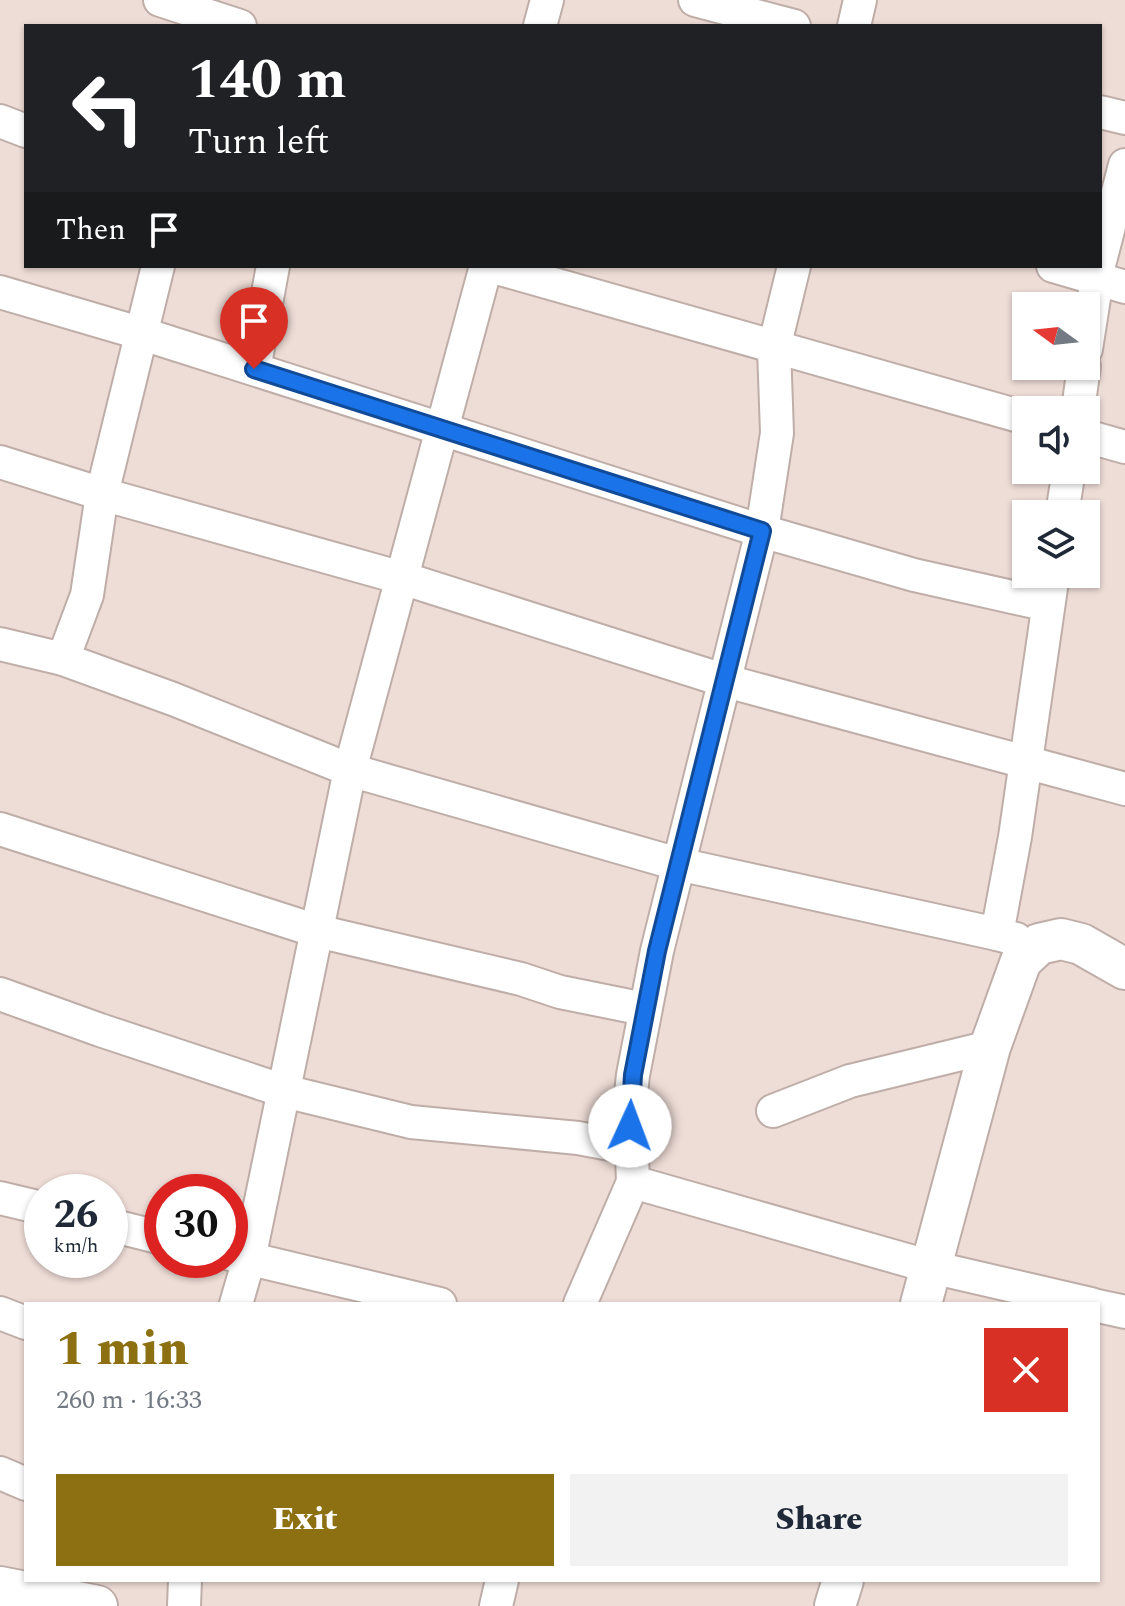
<!DOCTYPE html>
<html lang="en">
<head>
<meta charset="utf-8">
<style>
	body { margin:0; font-family:Spectral,serif; background:#f2f2f3; color:#1f2937; height:100vh; display:flex; flex-direction:column; font-size:30px; white-space:nowrap }
	* { box-sizing:border-box; margin:0 }
	p { font-size:26px; color:#747a83 }
	.icon { flex:none; width:44px; height:44px; fill:none; stroke:currentColor; stroke-width:2; stroke-linecap:round; stroke-linejoin:round }
	.map { position:relative; flex:1; overflow:hidden }
	.drawer { position:absolute; left:24px; top:1302px; width:1076px; height:280px; display:flex; flex-direction:column; background:#fff; border-radius:0px; box-shadow:0 2px 6px #0004 }
	.drawer>* { flex:none }
	.guide { position:absolute; left:24px; top:24px; width:1078px; height:244px; border-radius:0px; box-shadow:0 2px 6px #0004; background:#202124; color:#fff; overflow:hidden }
	.needle { width:52px; rotate:285deg }
	.fabs { position:absolute; left:1012px; top:292px; display:grid; gap:16px }
	.fabs a { display:grid; place-items:center; width:88px; height:88px; border-radius:0px; background:#fff; box-shadow:0 2px 6px #0004; font-size:40px }
	.speed { position:absolute; left:24px; top:1174px; display:flex; gap:16px; font-size:40px; font-weight:700; text-align:center }
	.speed>* { display:grid; place-content:center; width:104px; height:104px; border-radius:50%; background:#fff; box-shadow:0 2px 6px #0004; line-height:1 }
	.speed small { font-size:20px; font-weight:400 }
	.speed .limit { border:12px solid #d22; background:#fff; color:#111 }
	.pin { position:absolute; display:grid; place-items:center; width:68px; height:68px; color:#fff; margin:-82px -34px; border-radius:50% 50% 50% 0; rotate:-45deg; box-shadow:0 0 8px #0007 }
	.pin .icon { rotate:45deg }
	.me { position:absolute; width:88px; margin:-44px; rotate:2deg; stroke-linejoin:round; filter:drop-shadow(0 0 6px #0008) }
	.turn { display:flex; align-items:center; gap:28px; height:168px; padding:0 32px; font-size:36px }
	.turn .icon { width:104px; height:104px; stroke-width:2.5 }
	.turn b { display:block; font-size:56px; line-height:68px }
	.then { display:flex; align-items:center; height:76px; padding:0 32px; background:#0003; gap:16px; font-size:30px }
	.round { display:grid; place-items:center; flex:none; width:84px; height:84px; border-radius:0px; background:#f2f2f3 }
	.summary { display:flex; align-items:center; justify-content:space-between; height:136px; padding:0 32px }
	h1 { font-size:48px; font-weight:800; line-height:60px; color:#8c7012 }
	.cta { display:flex; gap:16px; margin-top:auto; padding:16px 32px }
	.cta a { flex:1; height:92px; border-radius:0px; background:#8c7012; color:#fff; font-size:32px; font-weight:800; line-height:92px; text-align:center }
	.cta a+a { background:#f2f2f3; color:#1f2937 }
	.map>svg:first-child { display:block }
</style>
</head>
<body>
<div class="map">
<svg width="1125" height="1606" viewBox="0 0 1125 1606">
	<rect width="100%" height="100%" fill="#eedcd6"/>
	<g fill="none" stroke-linecap="round" stroke-linejoin="round">
		<g stroke="#bfaea8" stroke-width="36">
			<g id="minor">
				<polyline points="160,0 240,26"/>
				<polyline points="695,0 794,26"/>
				<polyline points="540,26 547,0"/>
				<polyline points="854,26 860,0"/>
				<polyline points="1100,112 1125,118"/>
				<polyline points="0,121 26,131"/>
				<polyline points="1100,261 1125,165"/>
				<polyline points="490,266 1026,418"/>
				<polyline points="1053,266 1125,287"/>
				<polyline points="0,292 143,334 762,531 914,575 1048,605"/>
				<polyline points="1086,349 1099,266"/>
				<polyline points="254,369 273,266"/>
				<polyline points="1078,410 1084,366"/>
				<polyline points="1086,436 1125,447"/>
				<polyline points="0,462 102,494 402,578 726,681 1125,789"/>
				<polyline points="1062,514 1069,470"/>
				<polyline points="0,644 63,659 173,699 350,770 678,864 997,934"/>
				<polyline points="63,659 87,595 102,494 158,266"/>
				<polyline points="0,829 317,931 521,979 560,992 644,1009"/>
				<polyline points="1016,939 997,934 1015,837 1053,574"/>
				<polyline points="0,994 100,1030 284,1091 411,1122 578,1138 631,1148"/>
				<polyline points="773,1111 850,1081 990,1047"/>
				<polyline points="633,1182 931,1267 1091,1304"/>
				<polyline points="0,1198 42,1208"/>
				<polyline points="110,1225 162,1238"/>
				<polyline points="230,1254 440,1304"/>
				<polyline points="236,1304 249,1259 350,770 486,266"/>
				<polyline points="580,1304 633,1182 630,1103 633,1075 657,951 762,531 777,433 774,348 794,266"/>
				<polyline points="1098,1306 1125,1312"/>
				<polyline points="0,1313 26,1323"/>
				<polyline points="0,1473 26,1484"/>
				<polyline points="184,1606 185,1580"/>
				<polyline points="496,1606 502,1580"/>
			</g>
		</g>
		<g stroke="#bfaea8" stroke-width="44">
			<g id="tertiary">
				<polyline points="921,1304 990,1047 1021,961 1039,944 1061,939 1081,944 1125,969"/>
				<polyline points="0,1587 97,1606"/>
				<polyline points="835,1606 843,1580"/>
			</g>
		</g>
		<use href="#minor" stroke="#fff" stroke-width="32"/>
		<use href="#tertiary" stroke="#fff" stroke-width="40"/>
	</g>
	<g fill="none" stroke-linecap="round" stroke-linejoin="round">
		<g stroke="#114b97" stroke-width="20">
			<polyline id="route" points="254,369 762,531 657,951 633,1075 630,1126"/>
		</g>
		<use href="#route" stroke="#1a73e8" stroke-width="14"/>
	</g>
</svg>
<div class="fabs">
<a><svg class="needle" viewBox="-14 -14 28 28"><path d="M0-13l5 13h-10z" fill="#e53935"/><path d="M0 13l5-13h-10z" fill="#747a83"/></svg></a>
<a><svg class="icon" aria-label="sound" viewBox="0 0 24 24"><path d="M4 9h4l5-4v14l-5-4H4zM17 9q2 3 0 6"/></svg></a>
<a><svg class="icon" aria-label="layers" viewBox="0 0 24 24"><path d="M12 4l9 5-9 5-9-5zM3 14l9 5 9-5"/></svg></a>
</div>
<div class="speed"><div>26<small>km/h</small></div><div class="limit">30</div></div>
<div class="pin" style="left:254px;top:369px;background:#d93025"><svg class="icon" aria-label="arrive" viewBox="0 0 24 24"><path d="M6 21V4h12l-3 4 3 4H6"/></svg></div>
<svg class="me" style="left:630px;top:1126px" viewBox="-20 -20 40 40"><circle r="19" fill="#fff"/><path d="M0-13L10 11 0 6-10 11z" fill="#1a73e8"/></svg>
<div class="guide">
<div class="turn"><svg class="icon" aria-label="left" viewBox="0 0 24 24"><path d="M17 20v-9H6M10 6l-5 5 5 5"/></svg><div><b>140 m</b>Turn left</div></div>
<div class="then">Then<svg class="icon" aria-label="arrive" viewBox="0 0 24 24"><path d="M6 21V4h12l-3 4 3 4H6"/></svg></div>
</div>
<section class="drawer">
<div class="summary"><div><h1>1 min</h1><p>260 m · 16:33</p></div><a class="round" style="background:#d93025;color:#fff"><svg class="icon" aria-label="close" viewBox="0 0 24 24"><path d="M6 6l12 12M18 6L6 18"/></svg></a></div>
<div class="cta"><a>Exit</a><a>Share</a></div>
</section>
</div>
</body>
</html>
